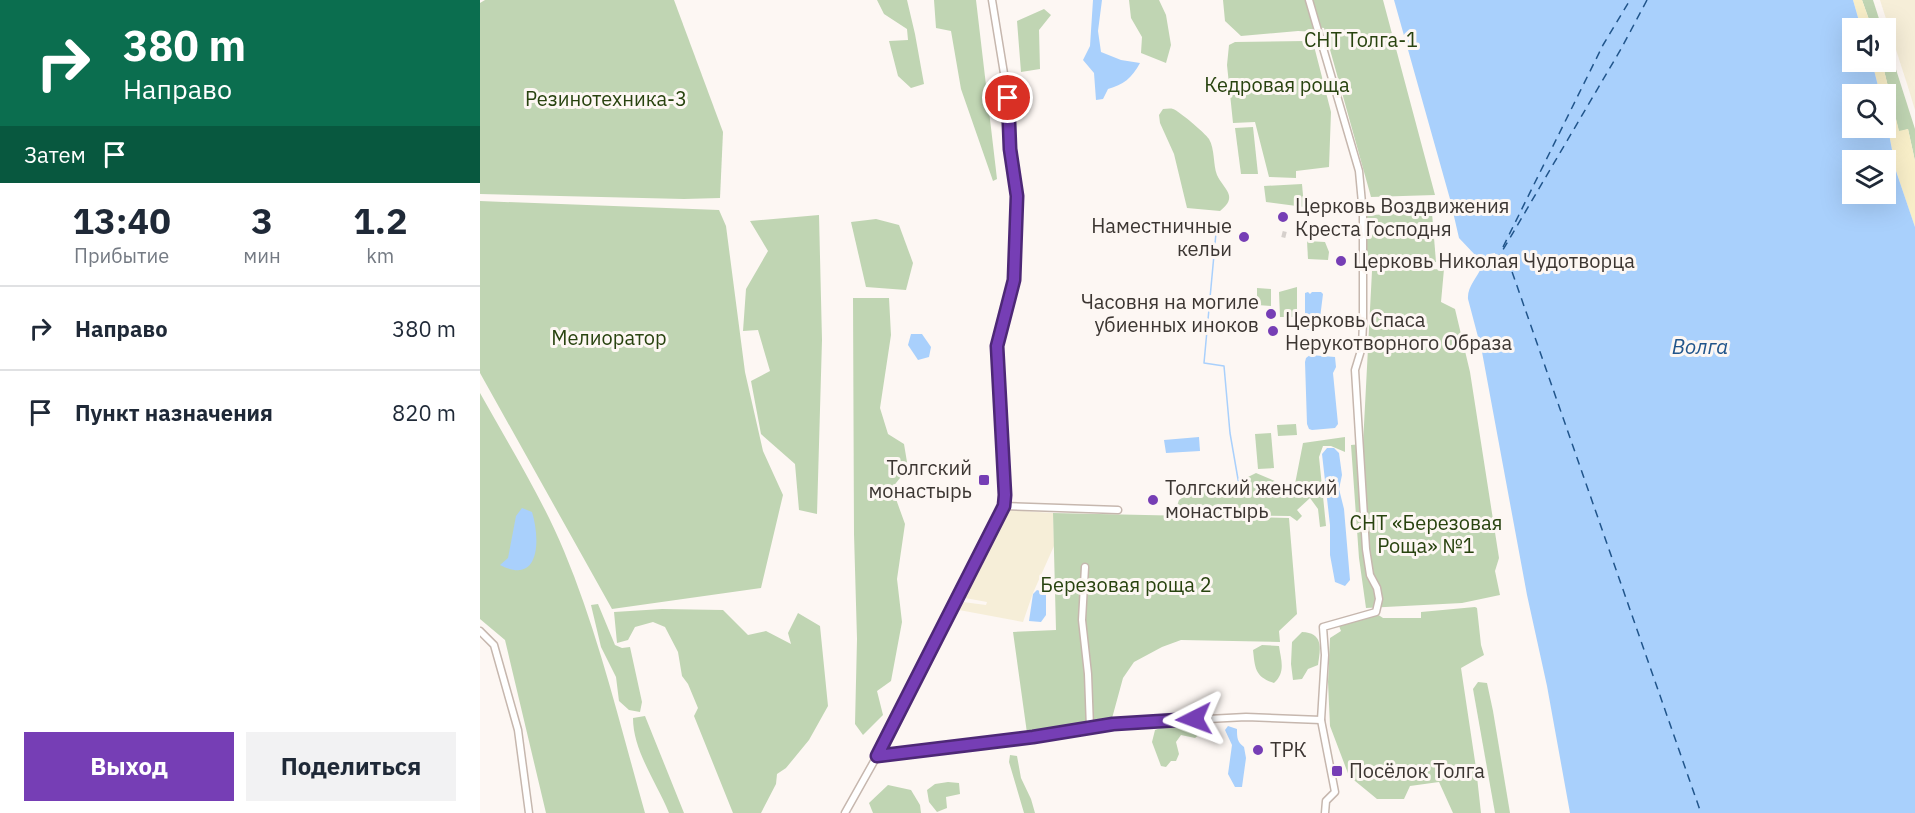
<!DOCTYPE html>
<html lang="ru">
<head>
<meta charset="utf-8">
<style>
	body { margin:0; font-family:"IBM Plex Sans",sans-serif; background:#f2f2f3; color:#1f2937; height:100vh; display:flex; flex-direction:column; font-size:22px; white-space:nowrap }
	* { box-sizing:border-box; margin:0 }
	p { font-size:20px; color:#747a83 }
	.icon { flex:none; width:33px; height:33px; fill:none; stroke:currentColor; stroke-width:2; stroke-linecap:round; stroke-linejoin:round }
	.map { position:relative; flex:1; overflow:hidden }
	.side { display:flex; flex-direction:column; background:#fff; width:480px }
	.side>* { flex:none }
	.guide { background:#0b6e4f; color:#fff; overflow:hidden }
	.fabs { position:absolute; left:1362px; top:18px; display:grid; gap:12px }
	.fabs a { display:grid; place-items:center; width:54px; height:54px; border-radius:0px; background:#fff; box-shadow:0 6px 24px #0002; font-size:30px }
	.pin { position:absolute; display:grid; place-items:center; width:51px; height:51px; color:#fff; margin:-26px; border:3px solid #fff; border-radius:50%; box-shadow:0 2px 6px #0007 }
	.me { position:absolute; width:66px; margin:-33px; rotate:267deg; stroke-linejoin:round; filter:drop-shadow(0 0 4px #0008) }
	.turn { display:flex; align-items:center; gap:21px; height:126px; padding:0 24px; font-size:27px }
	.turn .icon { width:78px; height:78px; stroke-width:2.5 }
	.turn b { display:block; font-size:42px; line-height:51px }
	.then { display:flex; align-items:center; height:57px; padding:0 24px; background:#0003; gap:12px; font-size:22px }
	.eta { display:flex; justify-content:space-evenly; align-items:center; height:102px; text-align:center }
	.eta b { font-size:36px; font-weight:800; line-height:42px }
	.primary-button { display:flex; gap:12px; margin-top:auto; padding:12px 24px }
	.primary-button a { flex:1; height:69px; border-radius:0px; background:#763eb5; color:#fff; font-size:24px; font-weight:800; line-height:69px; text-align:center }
	.primary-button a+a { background:#f2f2f3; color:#1f2937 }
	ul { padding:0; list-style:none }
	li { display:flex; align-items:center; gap:18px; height:84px; padding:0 24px; border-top:2px solid #e0e1e3 }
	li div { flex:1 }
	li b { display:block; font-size:22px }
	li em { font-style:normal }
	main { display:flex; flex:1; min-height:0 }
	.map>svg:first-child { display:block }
</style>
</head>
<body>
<main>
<section class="side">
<div class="guide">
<div class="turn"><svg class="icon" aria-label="right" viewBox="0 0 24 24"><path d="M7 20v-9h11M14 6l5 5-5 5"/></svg><div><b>380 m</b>Направо</div></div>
<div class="then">Затем<svg class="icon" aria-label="arrive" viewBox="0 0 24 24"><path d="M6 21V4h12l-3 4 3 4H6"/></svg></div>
</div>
<div class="eta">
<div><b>13:40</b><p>Прибытие</p></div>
<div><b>3</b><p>мин</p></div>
<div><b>1.2</b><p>km</p></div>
</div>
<ul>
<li><svg class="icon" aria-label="right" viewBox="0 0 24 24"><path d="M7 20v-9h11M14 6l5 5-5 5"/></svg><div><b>Направо</b></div><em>380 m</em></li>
<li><svg class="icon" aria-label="arrive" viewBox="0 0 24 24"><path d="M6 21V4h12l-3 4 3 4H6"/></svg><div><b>Пункт назначения</b></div><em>820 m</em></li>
</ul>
<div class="primary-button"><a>Выход</a><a>Поделиться</a></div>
</section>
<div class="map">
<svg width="1435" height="813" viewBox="0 0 1435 813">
	<rect width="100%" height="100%" fill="#fdf7f3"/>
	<g fill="#f6eed8">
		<polygon points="1400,0 1435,0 1435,110 1428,87"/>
		<polygon points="527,510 573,513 574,546 553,593 543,622 479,610 483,602 506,605 507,602 485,598"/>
	</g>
	<g fill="#c0d5b3">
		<polygon points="5,0 194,0 243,132 240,198 204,199 0,194 0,3"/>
		<polygon points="397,0 427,0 435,34 444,84 431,88 418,76 409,41 428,40 427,29 404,14"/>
		<polygon points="454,0 496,0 517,179 513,181 481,89 471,31 456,28"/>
		<polygon points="649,0 679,0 686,15 691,45 686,63 661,53 662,37 651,18"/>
		<polygon points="743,0 903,0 955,195 891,197 844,28 835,27 836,32 818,31 761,36 745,21"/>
		<polygon points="1382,0 1393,0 1402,28 1392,28"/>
		<polygon points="564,9 571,15 559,30 560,69 541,72 537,21"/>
		<polygon points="1406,38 1435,129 1435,161 1428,129 1419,132 1402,62 1406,62"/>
		<polygon points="755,42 826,41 834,46 851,112 849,167 816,171 816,178 789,177 775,122 753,123 747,65 749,45"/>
		<path d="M683,109C686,109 690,108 693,109C699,111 725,133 729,139C735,149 733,165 737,175C744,190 759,196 740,211L707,208L694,154L680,123L679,115Z"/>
		<polygon points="773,127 778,174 761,174 755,128"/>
		<polygon points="822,184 824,207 786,202 784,186"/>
		<polygon points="0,201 239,210 246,226 265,372 283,451 303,495 281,588 132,609 0,373"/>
		<polygon points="952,213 956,262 886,260 887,215"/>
		<polygon points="339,215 342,340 337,514 319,510 315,464 281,434 271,381 290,371 278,330 263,331 266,289 288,251 270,221"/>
		<polygon points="396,219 419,225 433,263 426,290 386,287 371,222"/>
		<polygon points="827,241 845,242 849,252 848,260 828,259"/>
		<polygon points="964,269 961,302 975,309 990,372 1019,558 1015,571 1020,595 982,603 886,608 879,558 871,445 883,444 892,271"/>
		<polygon points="817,287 817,317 800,317 799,292"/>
		<polygon points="777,288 791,289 791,306 777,305"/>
		<polygon points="373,298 409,298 411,335 400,408 408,434 424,444 428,468 412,488 425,524 417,579 422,622 411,681 397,691 403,715 383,735 375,724 377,639 374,534"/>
		<path d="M0,393C29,445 61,496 84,551C119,635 140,725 165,813H66L25,640L0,619Z"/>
		<polygon points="816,424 817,435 798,436 797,425"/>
		<polygon points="791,433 794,468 778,469 775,434"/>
		<polygon points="865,437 865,452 851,446 843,446 839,457 846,526 840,527 838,509 830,498 817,510 822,516 817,521 810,516 694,515 699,500 717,488 760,481 776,473 814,489 823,443"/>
		<polygon points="573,513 809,518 817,614 799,631 800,642 701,640 682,647 654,662 643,678 631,722 547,733 533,632 576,630"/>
		<polygon points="118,604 135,645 142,648 150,647 162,702 160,712 149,710 139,701 136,677 121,647 111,605"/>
		<polygon points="995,607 997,608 1001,645 1004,655 981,668 996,768 1001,813 973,813 959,782 930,786 924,799 897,799 869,776 850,726 848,682 850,638 861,631 859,626 897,614 903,618 941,618 941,612"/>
		<polygon points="182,609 243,610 268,635 286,631 311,644 308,633 318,613 340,626 348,706 329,740 306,768 297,774 296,784 281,813 253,813 214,716 218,708 208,684 202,676 198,652 185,627 173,622 155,627 148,640 137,643 134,612"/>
		<path d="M822,632C843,633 841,647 838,665L828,669L822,679L813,680L811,664L812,642Z"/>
		<path d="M782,645L799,646C801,660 806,672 794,683C775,677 775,668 773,650Z"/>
		<polygon points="998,682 1007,683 1013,711 1030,813 1015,813 993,689"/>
		<path d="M165,716L204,813H189C177,783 153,751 153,718Z"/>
		<polygon points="705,725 722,727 721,733 715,738 701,735 696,742 699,754 696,761 691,761 686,767 681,766 672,742 675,730 686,726"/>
		<polygon points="530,755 537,756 541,778 551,799 555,813 544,813 529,762"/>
		<polygon points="468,782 479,783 480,794 466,797 467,808 457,812 449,802 447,790 455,784"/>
		<polygon points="408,785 431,790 440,805 441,813 393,813 389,803"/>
	</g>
	<g fill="#f9efc9">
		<polygon points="1373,0 1382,0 1392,28 1381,28"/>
		<polygon points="1392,62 1402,62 1419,131 1428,129 1435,161 1435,227 1416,171 1406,118 1406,94 1400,94"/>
	</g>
	<g fill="#a9d0fc" fill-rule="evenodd">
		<path d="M613,0H622L618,31L621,52L641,60L660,63C652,78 643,85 628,89L623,99L616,100L614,73L603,60L610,46Z"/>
		<path d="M914,0H1373L1381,28H1372V62H1392L1400,94H1372V128H1406V118L1416,171L1435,227V813H1090L1067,686L1047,595L1002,352L988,299C987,287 997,278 1002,266L997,257L979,238L970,199ZM1372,160H1406V194H1372Z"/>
		<polygon points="828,292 830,294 832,292 841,292 843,294 839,326 835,329 825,330 825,293"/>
		<polygon points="431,334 442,334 451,347 449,357 438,360 428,345"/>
		<polygon points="830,355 855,357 856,367 853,373 858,424 855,428 832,430 829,429 827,424 825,362 826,358"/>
		<polygon points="719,437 720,451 686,453 684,440"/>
		<polygon points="847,448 854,448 859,453 862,475 859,489 864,509 870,580 865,586 855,582 850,555 850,525 842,454"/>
		<path d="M42,508L52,512C60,538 61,586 20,565L28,558L36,516Z"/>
		<polygon points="557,590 566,593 566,615 561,622 549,621 553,594"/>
		<path d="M748,726L757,729C757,737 757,742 764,747L766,758L762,787H755L748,774L752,745L745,730Z"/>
	</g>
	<polygon fill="#fdf7f3" points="1015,253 1019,267 1012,269 1011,265 998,267 997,263 1009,260 1009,254"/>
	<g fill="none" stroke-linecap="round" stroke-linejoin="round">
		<polyline stroke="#a9d0fc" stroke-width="1.5" points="736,233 724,363 744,366 750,433 759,485"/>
		<g stroke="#21558b" stroke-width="1.5" stroke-dasharray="8 6" stroke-linecap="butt">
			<polyline points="1167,0 1141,49 1017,260 1029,263 1221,813"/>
			<polyline points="1023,247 1123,45 1150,0"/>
		</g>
		<polyline stroke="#d6d0cc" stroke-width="6" stroke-dasharray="6 3" stroke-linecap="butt" points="802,234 806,235"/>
		<g stroke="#c6b7ae" stroke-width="9">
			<g id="minor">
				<polyline points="829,0 879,171 883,214 883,322 882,347 875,370 886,549 890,575 897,588 899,599 896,612 843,627 845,655 841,720 855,792 846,801 845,813"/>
				<polyline points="524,506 638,510"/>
				<polyline points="605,567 602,620 608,674 610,728"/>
				<polyline points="0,631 14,645 38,730 49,813"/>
				<polyline points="397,756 553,737 633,724 766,717 841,720"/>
				<polyline points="365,813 397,756 524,506 525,495 517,346 534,280 537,196 530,149 528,98 512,0"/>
			</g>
		</g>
		<use href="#minor" stroke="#fff" stroke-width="6"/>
	</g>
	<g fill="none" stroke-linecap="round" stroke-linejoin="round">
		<g stroke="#4d2876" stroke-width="15">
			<polyline id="route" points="528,98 530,149 537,196 534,280 517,346 525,495 524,506 397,756 553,737 633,724 714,719"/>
		</g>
		<use href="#route" stroke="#763eb5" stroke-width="10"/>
	</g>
	<g fill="#763eb5" stroke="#fdf7f3" stroke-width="2">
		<circle cx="803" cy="217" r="6"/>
		<circle cx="764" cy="237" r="6"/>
		<circle cx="861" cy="261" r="6"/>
		<circle cx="791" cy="314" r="6"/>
		<circle cx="793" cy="331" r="6"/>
		<rect x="498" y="474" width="12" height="12" rx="3"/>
		<circle cx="673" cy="500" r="6"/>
		<circle cx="778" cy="750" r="6"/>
		<rect x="851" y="765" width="12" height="12" rx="3"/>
	</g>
	<g text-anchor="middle" stroke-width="6" stroke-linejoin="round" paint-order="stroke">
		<g font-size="20" fill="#28430f" stroke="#fdf7f3">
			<text x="881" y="47">СНТ Толга-1</text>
			<text x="797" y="92">Кедровая роща</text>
			<text x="126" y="106">Резинотехника-3</text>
			<text x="129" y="345">Мелиоратор</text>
			<text x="946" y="530">СНТ «Березовая<tspan x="946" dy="23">Роща» №1</tspan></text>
			<text x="646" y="592">Березовая роща 2</text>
		</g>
		<g font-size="20" fill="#3c3632" stroke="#fdf7f3" text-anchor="start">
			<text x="815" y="213">Церковь Воздвижения<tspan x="815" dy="23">Креста Господня</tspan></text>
			<text x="752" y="233" text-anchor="end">Наместничные<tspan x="752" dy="23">кельи</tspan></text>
			<text x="873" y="268">Церковь Николая Чудотворца</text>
			<text x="779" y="309" text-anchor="end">Часовня на могиле<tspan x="779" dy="23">убиенных иноков</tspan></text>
			<text x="805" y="327">Церковь Спаса<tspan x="805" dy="23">Нерукотворного Образа</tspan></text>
			<text x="492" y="475" text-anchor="end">Толгский<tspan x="492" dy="23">монастырь</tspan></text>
			<text x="685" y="495">Толгский женский<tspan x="685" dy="23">монастырь</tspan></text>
			<text x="790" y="757">ТРК</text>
			<text x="869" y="778">Посёлок Толга</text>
		</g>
		<g font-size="21" font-style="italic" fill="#21558b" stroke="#fdf7f3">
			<text x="1220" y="354">Волга</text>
		</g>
	</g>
</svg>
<div class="fabs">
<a><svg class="icon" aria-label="sound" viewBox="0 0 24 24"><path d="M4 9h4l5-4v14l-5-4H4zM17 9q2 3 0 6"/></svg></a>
<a><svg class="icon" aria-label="search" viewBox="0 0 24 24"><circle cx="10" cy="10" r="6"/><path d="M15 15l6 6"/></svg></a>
<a><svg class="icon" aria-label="layers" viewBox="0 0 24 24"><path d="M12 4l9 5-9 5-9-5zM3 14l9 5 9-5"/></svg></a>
</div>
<div class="pin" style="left:528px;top:98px;background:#d93025"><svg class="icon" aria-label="arrive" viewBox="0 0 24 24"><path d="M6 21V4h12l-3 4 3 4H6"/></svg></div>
<svg class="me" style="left:714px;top:719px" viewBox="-20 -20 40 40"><path d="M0-17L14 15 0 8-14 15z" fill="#763eb5" stroke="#fff" stroke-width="4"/></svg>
</div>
</main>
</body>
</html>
